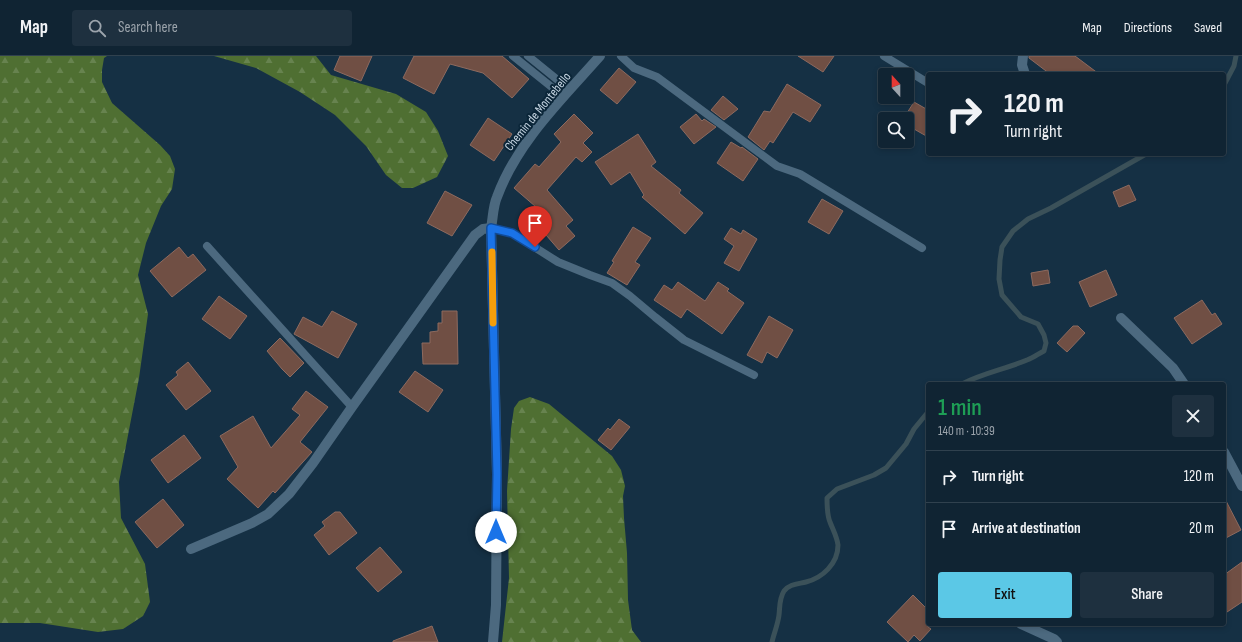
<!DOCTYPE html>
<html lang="en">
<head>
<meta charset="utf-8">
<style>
	body { margin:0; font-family:"Sofia Sans Condensed",sans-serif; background:#1e303f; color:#f1f3f6; height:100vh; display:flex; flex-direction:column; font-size:15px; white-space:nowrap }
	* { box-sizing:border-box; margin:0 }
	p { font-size:13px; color:#9ca4ac }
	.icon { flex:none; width:22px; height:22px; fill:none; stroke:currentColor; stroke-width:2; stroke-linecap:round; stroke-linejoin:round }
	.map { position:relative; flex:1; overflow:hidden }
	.sheet { position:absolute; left:926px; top:326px; width:300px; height:244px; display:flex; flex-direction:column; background:#102433; border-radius:4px; box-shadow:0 2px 6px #0003,0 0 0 1px #30414e }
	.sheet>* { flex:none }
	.banner { position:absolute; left:926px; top:16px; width:300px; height:84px; border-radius:4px; box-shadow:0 2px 6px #0003,0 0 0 1px #30414e; background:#102433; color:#f1f3f6; overflow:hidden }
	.needle { width:26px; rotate:339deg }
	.controls { position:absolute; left:878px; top:12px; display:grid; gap:8px }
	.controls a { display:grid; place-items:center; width:36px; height:36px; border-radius:4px; background:#102433; box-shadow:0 2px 6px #0003,0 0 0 1px #30414e; font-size:20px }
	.pin { position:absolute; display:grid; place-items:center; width:34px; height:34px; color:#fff; margin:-41px -17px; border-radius:50% 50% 50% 0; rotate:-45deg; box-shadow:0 0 4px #0007 }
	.pin .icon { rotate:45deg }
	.me { position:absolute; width:44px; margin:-22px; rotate:0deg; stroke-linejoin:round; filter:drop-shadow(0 0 3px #0008) }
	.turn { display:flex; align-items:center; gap:14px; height:84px; padding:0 12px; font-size:18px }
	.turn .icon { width:52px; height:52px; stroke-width:2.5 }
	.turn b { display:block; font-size:28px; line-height:34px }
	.round { display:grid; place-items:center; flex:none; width:42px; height:42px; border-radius:4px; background:#1e303f }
	.overview { display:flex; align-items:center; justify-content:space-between; height:68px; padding:0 12px }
	h1 { font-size:24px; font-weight:600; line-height:30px; color:#1e9e55 }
	.action { display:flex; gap:8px; margin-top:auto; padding:8px 12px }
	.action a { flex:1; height:46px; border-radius:4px; background:#5bc8e6; color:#111; font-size:16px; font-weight:600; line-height:46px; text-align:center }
	.action a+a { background:#1e303f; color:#f1f3f6 }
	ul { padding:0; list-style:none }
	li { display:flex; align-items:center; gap:12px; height:52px; padding:0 12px; border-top:1px solid #30414e }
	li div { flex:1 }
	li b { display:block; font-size:15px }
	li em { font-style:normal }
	header { display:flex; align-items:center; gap:24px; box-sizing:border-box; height:56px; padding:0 20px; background:#102433; border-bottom:1px solid #30414e }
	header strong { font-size:19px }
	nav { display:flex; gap:22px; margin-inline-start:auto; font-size:14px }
	.search { width:280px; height:36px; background:#1e303f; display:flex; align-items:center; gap:10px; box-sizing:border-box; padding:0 14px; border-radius:4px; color:#9ca4ac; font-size:15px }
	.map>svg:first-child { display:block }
</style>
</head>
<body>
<header>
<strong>Map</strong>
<div class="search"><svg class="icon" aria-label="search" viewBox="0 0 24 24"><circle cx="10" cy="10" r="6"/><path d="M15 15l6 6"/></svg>Search here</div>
<nav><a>Map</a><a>Directions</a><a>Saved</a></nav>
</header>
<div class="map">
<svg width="1242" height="586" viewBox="0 0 1242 586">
	<defs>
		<pattern id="forest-firs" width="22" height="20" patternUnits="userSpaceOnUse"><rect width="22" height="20" fill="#4f6f32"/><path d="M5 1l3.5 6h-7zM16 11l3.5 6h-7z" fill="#67834f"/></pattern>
	</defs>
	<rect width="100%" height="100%" fill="#153044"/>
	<g fill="url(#forest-firs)">
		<polygon points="0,0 107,0 104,2 102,14 102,26 112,47 160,89 170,100 175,113 172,133 161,150 146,187 138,219 148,258 139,322 119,426 121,462 145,508 150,546 143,560 123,573 98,576 40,567 0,567"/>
		<polygon points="214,0 316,0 331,19 396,38 426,56 438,75 448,100 437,121 413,132 402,132 386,119 366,90 335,59 300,36 256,12"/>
		<polygon points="530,341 549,348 612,400 621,414 625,430 623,440 624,462 627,497 628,544 632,574 641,586 502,586 509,522 507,435 511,373 514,352 519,345"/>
	</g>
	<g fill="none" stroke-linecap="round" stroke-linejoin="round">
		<g stroke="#3b5159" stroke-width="5">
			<polyline points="1224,29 1234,10 1236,0"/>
			<path d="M962,328C983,317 1006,313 1027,304C1033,302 1038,298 1044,295L1046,287L1044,279L1038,268L1021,261L1002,239L999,223L1000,204L1002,191L1013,175L1028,163L1051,152L1146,98"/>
			<path d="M772,586C774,577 778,568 779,559C780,551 779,543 784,535C789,528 798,528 806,526C822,522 838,508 838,489C837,481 833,474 830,466C827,459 827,450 827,442L837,433L874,419L886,412L906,388L914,373L928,356"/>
		</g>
	</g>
	<g fill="#704f44" stroke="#8d6a5f">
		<polygon points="340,0 372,0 361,25 334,14"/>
		<polygon points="414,0 502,0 529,23 512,42 483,17 450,8 434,38 403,22"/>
		<polygon points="798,0 834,0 823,16"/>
		<polygon points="1029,0 1075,0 1099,18 1050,18 1029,2"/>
		<polygon points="619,12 636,26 617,48 600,34"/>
		<polygon points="787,28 821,49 810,66 793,56 773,87 770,85 764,94 748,81 764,55 770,56"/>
		<polygon points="723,40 738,53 724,64 711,54"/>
		<polygon points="914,46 928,54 928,81 907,69 907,57"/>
		<polygon points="574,58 593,77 583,87 592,96 582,106 576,101 547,134 573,164 566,170 575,180 559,194 534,165 543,157 514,132 535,108 539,111 561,86 554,78"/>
		<polygon points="696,58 702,65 704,63 716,71 694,88 680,71"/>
		<polygon points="488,62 512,78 494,105 470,89"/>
		<polygon points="638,78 656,106 651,110 681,134 679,137 703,157 685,178 642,141 644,139 630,116 611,129 595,106"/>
		<polygon points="731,86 741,92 742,91 758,103 743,125 717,107"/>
		<polygon points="1129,129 1136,144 1119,151 1113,136"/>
		<polygon points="445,135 472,149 452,180 427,167"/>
		<polygon points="822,143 843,155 829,178 808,166"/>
		<polygon points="633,171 651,182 635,206 640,209 627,229 607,217 614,206 612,205"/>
		<polygon points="731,172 741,178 743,174 757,183 739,215 724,207 734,190 724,183"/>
		<polygon points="179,191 188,202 193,198 206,214 172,241 150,215"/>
		<polygon points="1048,214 1050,227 1033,230 1031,217"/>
		<polygon points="1106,214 1117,239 1090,251 1079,226"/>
		<polygon points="678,226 705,245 718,226 729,233 727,235 744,247 722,278 687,253 681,262 654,244 664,229 672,234"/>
		<polygon points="219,240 247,260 230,283 202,263"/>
		<polygon points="1202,244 1212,259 1215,257 1222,268 1192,288 1174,262"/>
		<polygon points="332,255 357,268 338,302 294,278 303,261 322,271"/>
		<polygon points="442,255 457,255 458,308 423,308 422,287 430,287 430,276 438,275 438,267 442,267"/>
		<polygon points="769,260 793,274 777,302 767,296 762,307 747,299"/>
		<polygon points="1073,270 1078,270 1085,277 1067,296 1057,287"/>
		<polygon points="280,282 304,307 290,321 282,313 267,295"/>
		<polygon points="188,306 211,335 186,354 166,329 178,319 176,316"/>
		<polygon points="415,315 443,334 428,356 399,336"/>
		<polygon points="306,335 328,351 300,386 312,396 275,437 273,435 258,452 227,423 238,411 220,380 253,360 271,392 300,359 292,353"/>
		<polygon points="619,363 630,371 611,394 598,384 608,372 610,374"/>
		<polygon points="184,379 201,402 168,427 151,404"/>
		<polygon points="1224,441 1241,474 1224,483"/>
		<polygon points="163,443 184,469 157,492 135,466"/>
		<polygon points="335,456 340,456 357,477 329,499 314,479 325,470 322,466"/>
		<polygon points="380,491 402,516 378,536 356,512"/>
		<polygon points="1242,506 1242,546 1224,558 1224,519"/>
		<polygon points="913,539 928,554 928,571 931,573 920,585 914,579 908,586 887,566"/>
		<polygon points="432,570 438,586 393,586 393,585"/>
	</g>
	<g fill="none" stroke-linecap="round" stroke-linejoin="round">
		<g stroke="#4c697f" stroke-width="8">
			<polyline points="513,0 564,41"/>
			<polyline points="528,0 570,34"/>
			<polyline points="621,0 634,12 657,21 777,110 800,118 922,192"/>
			<polyline points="884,0 928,27"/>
			<polyline points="491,172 512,177 558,206 590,219 612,227 630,240 655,261 684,284 754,319"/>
			<polyline points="207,190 352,351"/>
		</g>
		<g stroke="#4c697f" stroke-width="10">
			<polyline points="1023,0 1022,9 1025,18"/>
			<polyline points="1121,262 1173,312 1184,328"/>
			<polyline points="1224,396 1242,430"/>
			<polyline points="191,493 252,467 268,458 289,438 313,407 352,351 475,179 483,173 491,172"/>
			<polyline points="1021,568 1054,583 1057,586"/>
			<path d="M493,586L496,549L497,418L491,172C493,162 493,150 497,141C517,86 562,43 600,0"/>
		</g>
	</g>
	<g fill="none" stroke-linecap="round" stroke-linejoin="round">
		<g stroke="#114b97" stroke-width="10">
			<polyline id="route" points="496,476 497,418 491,172 512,177 535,191"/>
		</g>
		<use href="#route" stroke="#1a73e8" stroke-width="7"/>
		<polyline stroke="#f59e0b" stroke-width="7" points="492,196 493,267"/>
	</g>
	<g text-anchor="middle" stroke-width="4" stroke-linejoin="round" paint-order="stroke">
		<g font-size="13" fill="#c6d5e2" stroke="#0b2639">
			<text transform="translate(537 55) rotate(-51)" y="5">Chemin de Montebello</text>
		</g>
	</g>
</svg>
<div class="controls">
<a><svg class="needle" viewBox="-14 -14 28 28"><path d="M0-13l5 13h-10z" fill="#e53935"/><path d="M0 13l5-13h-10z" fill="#9ca4ac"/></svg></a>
<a><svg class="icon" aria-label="search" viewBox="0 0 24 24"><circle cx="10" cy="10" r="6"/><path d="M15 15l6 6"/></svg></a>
</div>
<div class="pin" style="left:535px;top:191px;background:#d93025"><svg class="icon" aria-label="arrive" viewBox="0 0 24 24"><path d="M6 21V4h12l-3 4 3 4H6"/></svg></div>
<svg class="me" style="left:496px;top:476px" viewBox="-20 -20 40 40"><circle r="19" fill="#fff"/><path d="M0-13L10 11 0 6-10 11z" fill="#1a73e8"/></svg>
<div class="banner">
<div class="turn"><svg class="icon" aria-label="right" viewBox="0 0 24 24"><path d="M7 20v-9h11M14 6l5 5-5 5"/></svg><div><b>120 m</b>Turn right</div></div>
</div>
<section class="sheet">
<div class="overview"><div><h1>1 min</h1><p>140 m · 10:39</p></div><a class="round"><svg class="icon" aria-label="close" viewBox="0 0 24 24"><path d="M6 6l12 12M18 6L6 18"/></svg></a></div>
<ul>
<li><svg class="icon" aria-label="right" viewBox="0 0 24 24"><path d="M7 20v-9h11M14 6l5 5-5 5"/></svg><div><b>Turn right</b></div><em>120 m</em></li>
<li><svg class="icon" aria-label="arrive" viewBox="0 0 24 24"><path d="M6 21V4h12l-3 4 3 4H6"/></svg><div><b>Arrive at destination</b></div><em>20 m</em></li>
</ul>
<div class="action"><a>Exit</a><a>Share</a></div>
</section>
</div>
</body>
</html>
